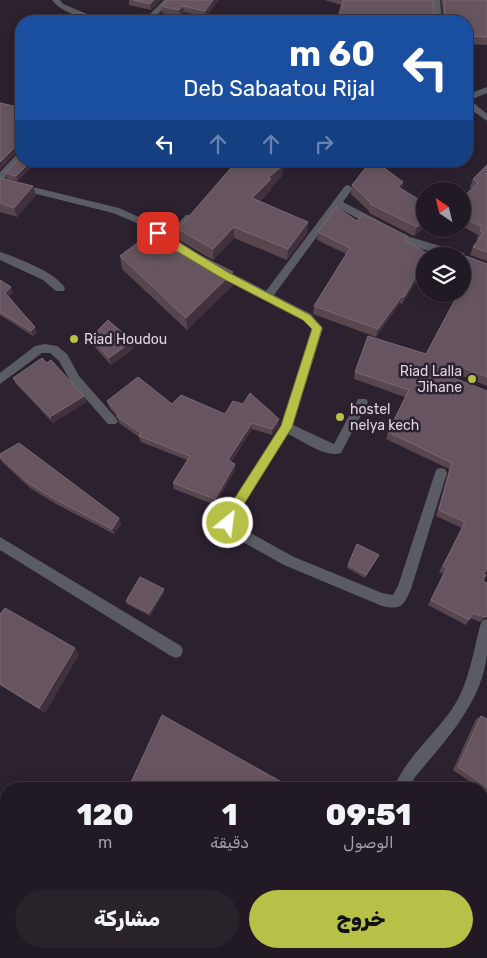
<!DOCTYPE html>
<html lang="ar">
<head>
<meta charset="utf-8">
<style>
	body { margin:0; font-family:Rubik,"Noto Naskh Arabic",sans-serif; background:#29222b; color:#f1f3f6; direction:rtl; height:100vh; display:flex; flex-direction:column; font-size:19px; white-space:nowrap }
	* { box-sizing:border-box; margin:0 }
	p { font-size:16px; color:#a2a0a6 }
	.icon { flex:none; width:28px; height:28px; fill:none; stroke:currentColor; stroke-width:2; stroke-linecap:round; stroke-linejoin:round }
	.map { position:relative; flex:1; overflow:hidden; direction:ltr }
	.side { position:absolute; left:0px; top:782px; width:488px; height:176px; display:flex; flex-direction:column; background:#211923; border-radius:20px 20px 0 0; box-shadow:0 2px 12px #0003,0 0 0 1px #3e3841; direction:rtl }
	.side>* { flex:none }
	.top-card { position:absolute; left:15px; top:15px; width:458px; height:152px; border-radius:20px; box-shadow:0 2px 12px #0003,0 0 0 1px #3e3841; direction:rtl; background:#1a4fa0; color:#fff; overflow:hidden }
	.needle { width:32px; rotate:325deg }
	.controls { position:absolute; left:416px; top:182px; display:grid; gap:10px }
	.controls a { display:grid; place-items:center; width:55px; height:55px; border-radius:50%; background:#211923; box-shadow:0 2px 12px #0003,0 0 0 1px #3e3841; font-size:25px }
	.pin { position:absolute; display:grid; place-items:center; width:42px; height:42px; color:#fff; margin:-21px; border-radius:10px; box-shadow:0 2px 8px #0006 }
	.me { position:absolute; width:55px; margin:-28px; rotate:29deg; stroke-linejoin:round; filter:drop-shadow(0 0 4px #0008) }
	.turn { display:flex; align-items:center; gap:18px; height:105px; padding:0 15px; font-size:22px }
	.turn .icon { width:65px; height:65px; stroke-width:2.5 }
	.turn b { display:block; font-size:35px; line-height:42px }
	.lanes { display:flex; align-items:center; height:48px; padding:0 15px; background:#0003; justify-content:center; gap:25px; direction:ltr }
	.lanes .off { opacity:.35 }
	.eta { display:flex; justify-content:space-evenly; align-items:center; height:85px; text-align:center }
	.eta b { font-size:30px; font-weight:800; line-height:35px }
	.primary-button { display:flex; gap:10px; margin-top:auto; padding:10px 15px }
	.primary-button a { flex:1; height:58px; border-radius:30px; background:#b7c148; color:#111; font-size:20px; font-weight:800; line-height:58px; text-align:center }
	.primary-button a+a { background:#29222b; color:#f1f3f6 }
	.map>svg:first-child { display:block }
</style>
</head>
<body>
<div class="map">
<svg width="487" height="958" viewBox="0 0 487 958">
	<rect width="100%" height="100%" fill="#2c212f"/>
	<g fill="none" stroke-linecap="round" stroke-linejoin="round">
		<g fill="#5b5b63" fill-rule="evenodd">
			<polygon points="432,0 440,0 442,21 434,21"/>
			<polygon points="487,87 487,93 470,100 487,114 487,121 466,106 466,95"/>
			<polygon points="0,179 119,208 152,223 168,235 186,215 192,215 194,217 172,244 168,246 146,227 113,213 0,185"/>
			<path d="M348,185L353,188L343,202L410,237L464,253L465,256L462,259V256C419,256 376,228 338,208L274,295L311,314L323,328L293,425L334,444L358,399H366L368,402L341,453C325,458 303,441 288,434L235,519L236,525L294,557L382,593L393,595L398,586L435,473L437,469L441,468L445,469L447,473L411,589C403,607 401,610 382,606L284,565L225,532L222,518L281,425L312,329L303,320L214,274L213,271L218,267L222,268L266,291L345,186Z"/>
			<path d="M0,252C18,258 55,272 65,288L64,291H56L43,280L0,260Z"/>
			<polygon points="45,344 57,346 67,354 79,376 116,418 118,421 116,424 108,424 71,382 59,361 50,353 42,353 0,384 0,373 35,346"/>
			<polygon points="0,537 181,646 183,651 181,656 176,658 171,656 0,550"/>
		</g>
		<g fill="#5b5b63" fill-rule="evenodd">
			<path d="M52,0H60L63,4L104,21C89,22 60,12 52,0Z"/>
			<polygon points="164,0 172,0 151,21 143,21"/>
			<polygon points="21,152 21,160 3,180 0,181 0,172 18,153"/>
			<path d="M487,619C487,631 487,643 487,654C482,703 445,741 415,777L410,789H393C407,756 435,735 454,706C469,682 473,653 480,626L482,621Z"/>
			<polygon points="0,796 6,799 6,815 0,812"/>
			<polygon points="151,952 168,952 171,958 153,958"/>
			<polygon points="410,952 437,952 440,958 412,958"/>
		</g>
	</g>
	<g fill="#58464f">
		<polygon points="129,0 161,0 151,10 129,5"/>
		<polygon points="219,0 205,17 184,12 180,17 162,13 161,6"/>
		<polygon points="324,0 433,0 434,15 443,15 441,0 487,0 487,45 466,44 466,21 342,5"/>
		<polygon points="0,103 21,108 21,161 18,181 7,179 5,173 21,156 21,151 17,152 0,169"/>
		<polygon points="283,165 282,176 271,187 271,190 259,202 308,222 307,233 287,260 234,238 213,260 179,240 178,229"/>
		<polygon points="487,165 487,261 470,255 473,247 478,240 477,239 478,235 462,226 462,198 472,189 470,187 473,179"/>
		<polygon points="0,178 33,186 36,195 17,217 0,212"/>
		<polygon points="403,182 402,189 425,203 425,227 414,236 369,213 369,211 351,194 352,185"/>
		<polygon points="357,221 406,241 425,256 425,288 415,283 402,304 400,303 376,337 313,314 314,306 346,254 317,240 318,232"/>
		<polygon points="120,256 201,256 233,285 187,330 122,269"/>
		<polygon points="487,264 487,386 458,374 454,377 484,574 483,581 487,618 480,622 470,618 466,625 428,605 443,574 439,572 462,528 436,516 449,469 386,439 388,432 405,397 354,379 355,372 426,354 455,301 438,294 462,294"/>
		<polygon points="0,280 13,292 9,296 37,332 33,336 0,315"/>
		<polygon points="91,337 134,348 111,365 93,345"/>
		<polygon points="13,378 84,396 86,402 53,423 16,384"/>
		<polygon points="107,401 172,404 225,414 279,425 272,435 252,429 231,462 235,464 235,470 215,505 174,489 173,483 187,460 141,442 139,437 119,423 118,418 109,407"/>
		<polygon points="0,454 119,518 121,524 114,534 56,504 30,488 2,462 0,459"/>
		<polygon points="357,544 379,555 365,578 347,568"/>
		<polygon points="164,589 164,592 150,616 127,604 126,601"/>
		<polygon points="0,614 79,654 45,713 0,685"/>
		<polygon points="481,716 487,719 487,793 453,770 476,719"/>
	</g>
	<g fill="#40313c">
		<polygon points="154,0 161,0 151,10 150,4"/>
		<polygon points="213,0 219,0 205,17 205,11"/>
		<polygon points="183,6 184,12 180,17 179,10"/>
		<polygon points="21,145 21,151 17,152 0,169 0,162 15,147"/>
		<polygon points="31,161 38,161 18,181 16,176"/>
		<polygon points="283,165 282,176 271,187 271,190 252,209 252,198 268,178"/>
		<polygon points="403,182 401,192 398,187"/>
		<polygon points="33,186 36,195 17,217 14,208"/>
		<polygon points="425,220 425,227 414,236 417,227"/>
		<polygon points="308,222 307,233 287,260 288,249"/>
		<polygon points="234,227 234,238 213,260 213,249"/>
		<polygon points="233,272 233,285 187,330 186,318"/>
		<polygon points="417,275 415,283 402,304 404,297"/>
		<polygon points="11,287 13,292 7,298 5,293"/>
		<polygon points="402,296 400,303 376,337 378,329"/>
		<polygon points="35,327 37,332 33,336 31,331"/>
		<polygon points="132,341 134,348 111,365 109,358"/>
		<polygon points="461,367 458,374 450,380 453,372"/>
		<polygon points="84,396 86,402 53,423 50,417"/>
		<polygon points="279,419 279,425 272,435 272,429"/>
		<polygon points="252,423 252,429 228,466 228,460"/>
		<polygon points="235,464 235,470 215,505 215,499"/>
		<polygon points="119,518 121,524 114,534 112,529"/>
		<polygon points="164,589 164,592 150,616 149,613"/>
		<polygon points="487,616 487,618 480,622 484,617"/>
		<polygon points="75,648 79,654 45,713 39,708"/>
	</g>
	<g fill="#66555e" stroke="#796972">
		<polygon points="133,0 154,0 150,4"/>
		<polygon points="168,0 213,0 205,11 183,6 179,10 161,6"/>
		<polygon points="343,0 433,0 434,15 445,15 444,0 487,0 487,37 466,36 466,21 337,21"/>
		<polygon points="0,103 1,103 21,108 21,161 31,161 16,176 5,173 21,156 21,145 15,147 0,162"/>
		<polygon points="238,161 277,161 283,165 268,178 271,179 252,198 308,222 288,249 234,227 213,249 178,229 230,169"/>
		<polygon points="371,161 375,161 403,182 398,187 425,203 425,220 417,227 370,204 371,203 352,185"/>
		<polygon points="487,165 487,252 473,247 483,233 480,231 482,227 462,217 462,198 478,183 473,179"/>
		<polygon points="0,178 33,186 14,208 0,203"/>
		<polygon points="336,207 357,221 362,214 407,236 404,240 432,256 425,256 425,279 417,275 404,297 402,296 378,329 314,306 350,248 318,232"/>
		<polygon points="157,228 201,256 233,272 186,318 120,256"/>
		<polygon points="466,256 487,264 487,377 461,367 453,372 454,378 487,391 487,569 484,574 486,575 483,581 487,583 487,616 484,617 473,613 469,620 431,600 447,568 443,566 465,522 439,510 452,463 388,432 409,390 355,372 368,336 426,354 458,294 462,294 462,261"/>
		<polygon points="0,280 11,287 5,293 35,327 31,331 0,312"/>
		<polygon points="108,320 132,341 109,358 91,337"/>
		<polygon points="42,358 47,363 51,360 84,396 50,417 13,378"/>
		<polygon points="138,377 172,404 181,395 225,414 233,401 243,404 250,393 279,419 272,429 252,423 228,460 235,464 215,499 173,483 190,456 139,436 141,433 117,417 118,414 107,401"/>
		<polygon points="19,443 119,518 112,529 53,498 27,482 0,457 0,454"/>
		<polygon points="357,544 379,555 366,575 348,565"/>
		<polygon points="140,577 164,589 149,613 126,601"/>
		<polygon points="5,608 75,648 39,708 0,684 0,614"/>
		<polygon points="162,715 294,789 128,789"/>
		<polygon points="481,716 487,719 487,787 458,767"/>
	</g>
	<polygon fill="#b7c148" stroke="#777d2f" points="158,230 229,273 310,315 322,328 292,427 234,520 232,527 228,529 224,527 222,523 224,515 281,426 312,329 303,320 222,278 165,244 154,233"/>
	<g fill="#b7c148" stroke="#2c212f" stroke-width="2">
		<circle cx="74" cy="339" r="5"/>
		<circle cx="472" cy="379" r="5"/>
		<circle cx="340" cy="417" r="5"/>
	</g>
	<g text-anchor="middle" stroke-width="5" stroke-linejoin="round" paint-order="stroke">
		<g font-size="14" fill="#ddd5df" stroke="#2c212f" text-anchor="start">
			<text x="84" y="344">Riad Houdou</text>
			<text x="462" y="376" text-anchor="end">Riad Lalla<tspan x="462" dy="16">Jihane</tspan></text>
			<text x="350" y="414">hostel<tspan x="350" dy="16">nelya kech</tspan></text>
		</g>
	</g>
</svg>
<div class="controls">
<a><svg class="needle" viewBox="-14 -14 28 28"><path d="M0-13l5 13h-10z" fill="#e53935"/><path d="M0 13l5-13h-10z" fill="#a2a0a6"/></svg></a>
<a><svg class="icon" aria-label="layers" viewBox="0 0 24 24"><path d="M12 4l9 5-9 5-9-5zM3 14l9 5 9-5"/></svg></a>
</div>
<div class="pin" style="left:158px;top:233px;background:#d93025"><svg class="icon" aria-label="arrive" viewBox="0 0 24 24"><path d="M6 21V4h12l-3 4 3 4H6"/></svg></div>
<svg class="me" style="left:228px;top:523px" viewBox="-20 -20 40 40"><circle r="17" fill="#b7c148" stroke="#fff" stroke-width="3"/><path d="M0-11L8 9 0 5-8 9z" fill="#fff"/></svg>
<div class="top-card">
<div class="turn"><svg class="icon" aria-label="left" viewBox="0 0 24 24"><path d="M17 20v-9H6M10 6l-5 5 5 5"/></svg><div><b>60 m</b>Deb Sabaatou Rijal</div></div>
<div class="lanes"><svg class="icon" aria-label="left" viewBox="0 0 24 24"><path d="M17 20v-9H6M10 6l-5 5 5 5"/></svg><svg class="icon off" aria-label="ahead" viewBox="0 0 24 24"><path d="M12 20V5M6 11l6-6 6 6"/></svg><svg class="icon off" aria-label="ahead" viewBox="0 0 24 24"><path d="M12 20V5M6 11l6-6 6 6"/></svg><svg class="icon off" aria-label="right" viewBox="0 0 24 24"><path d="M7 20v-9h11M14 6l5 5-5 5"/></svg></div>
</div>
<section class="side">
<div class="eta">
<div><b>09:51</b><p>الوصول</p></div>
<div><b>1</b><p>دقيقة</p></div>
<div><b>120</b><p>m</p></div>
</div>
<div class="primary-button"><a>خروج</a><a>مشاركة</a></div>
</section>
</div>
</body>
</html>
